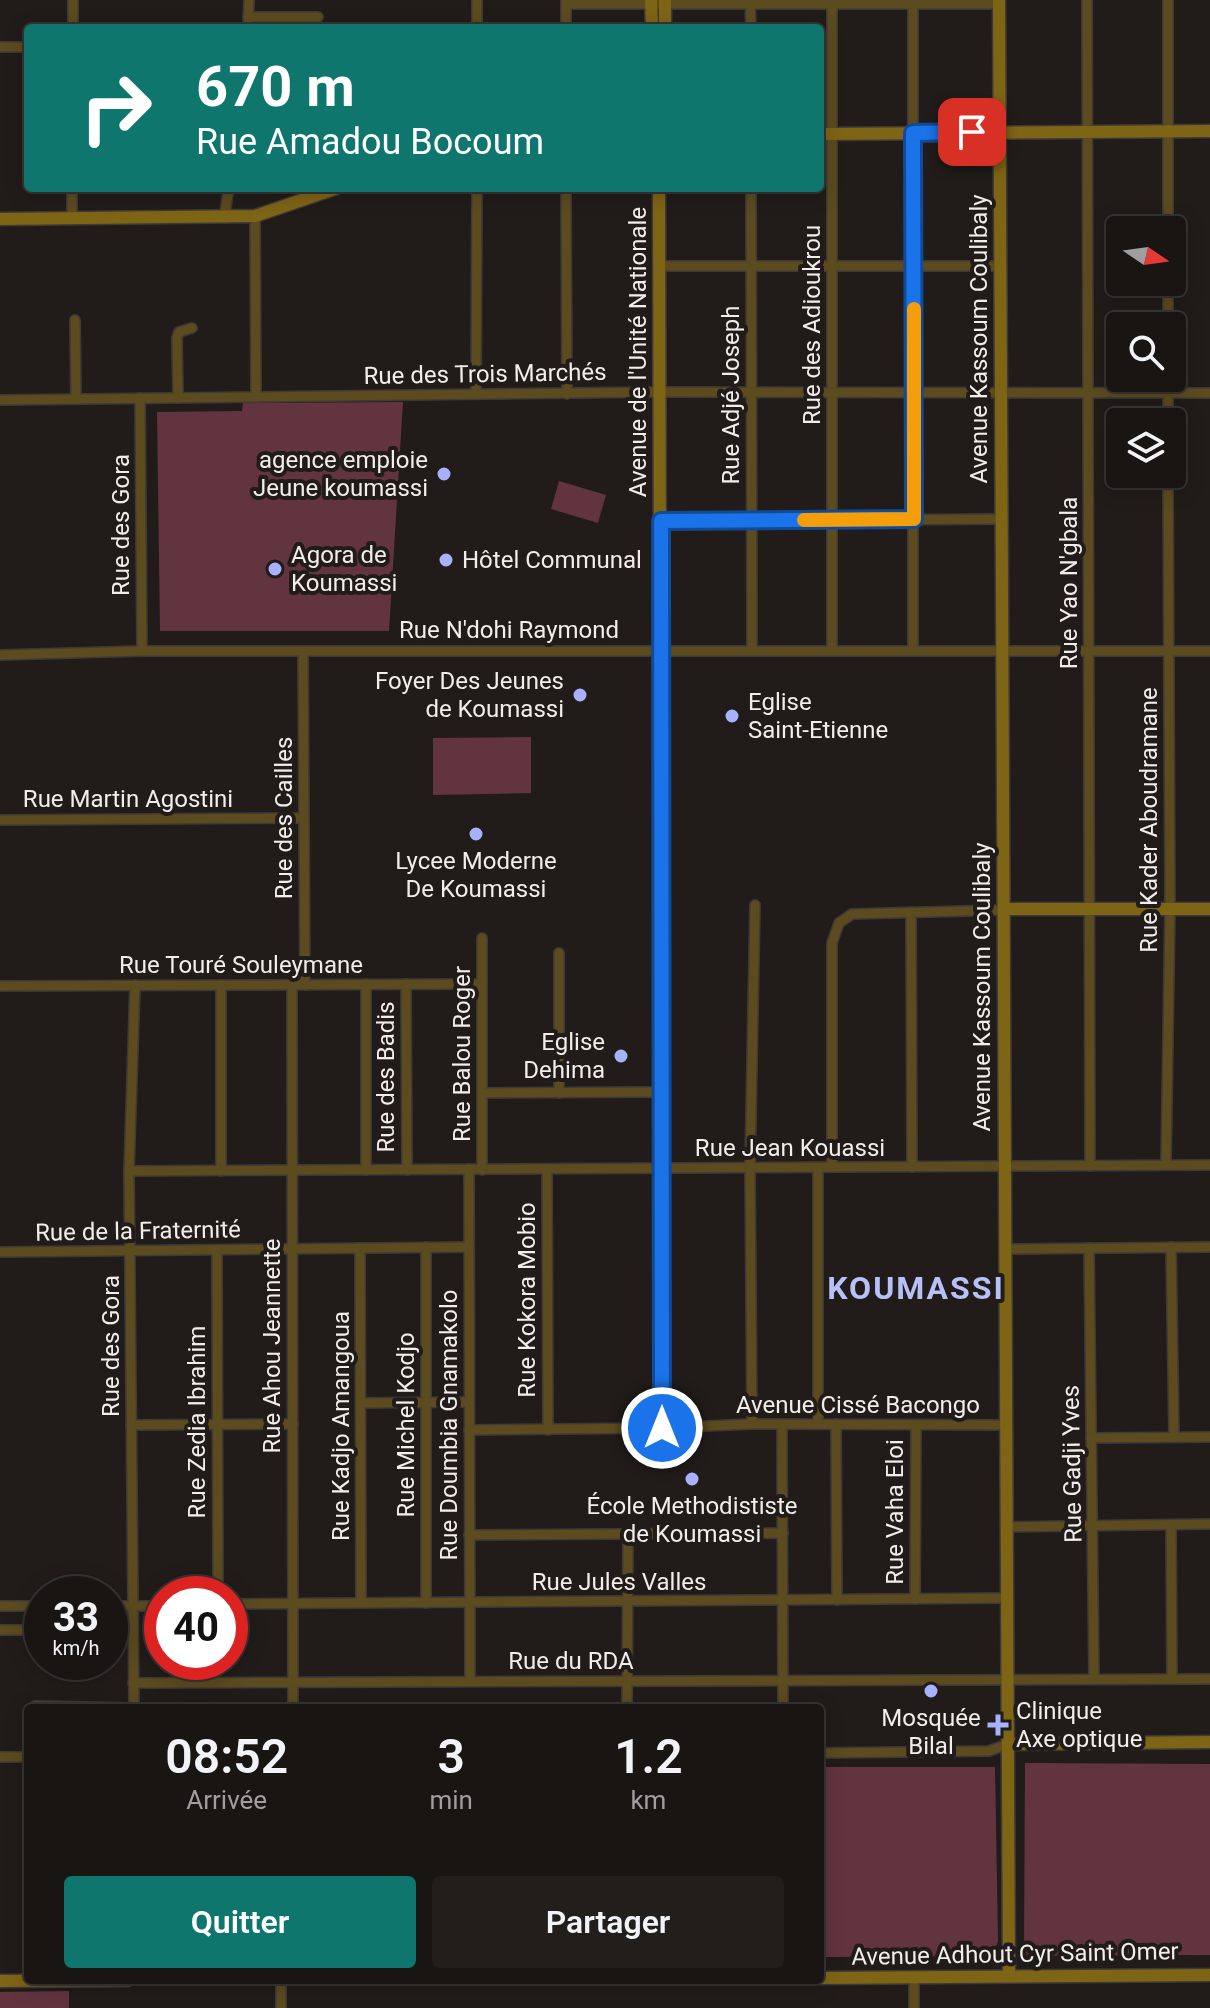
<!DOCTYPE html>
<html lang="fr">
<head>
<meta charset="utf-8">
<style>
	body { margin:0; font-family:Roboto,sans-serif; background:#221e1c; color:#f1f3f6; height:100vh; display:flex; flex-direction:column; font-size:30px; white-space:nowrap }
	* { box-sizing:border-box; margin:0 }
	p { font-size:26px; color:#9f9fa0 }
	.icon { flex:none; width:44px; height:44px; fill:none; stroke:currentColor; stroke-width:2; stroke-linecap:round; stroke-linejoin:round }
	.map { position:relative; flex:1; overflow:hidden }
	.sheet { position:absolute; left:24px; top:1704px; width:800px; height:280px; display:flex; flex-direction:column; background:#191513; border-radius:8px; box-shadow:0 4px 20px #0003,0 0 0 2px #373433 }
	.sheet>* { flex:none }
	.hud { position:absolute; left:24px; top:24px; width:800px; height:168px; border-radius:8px; box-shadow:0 4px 20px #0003,0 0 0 2px #373433; background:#0f766e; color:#fff; overflow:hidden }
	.needle { width:52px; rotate:103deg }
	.buttons { position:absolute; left:1106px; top:216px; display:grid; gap:16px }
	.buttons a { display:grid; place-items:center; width:80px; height:80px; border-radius:8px; background:#191513; box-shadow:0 4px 20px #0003,0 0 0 2px #373433; font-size:40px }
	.speed { position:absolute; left:24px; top:1576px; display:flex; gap:16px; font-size:40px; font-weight:700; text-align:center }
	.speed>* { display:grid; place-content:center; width:104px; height:104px; border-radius:50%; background:#191513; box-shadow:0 4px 20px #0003,0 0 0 2px #373433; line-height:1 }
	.speed small { font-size:20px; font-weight:400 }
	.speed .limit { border:12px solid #d22; background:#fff; color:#111 }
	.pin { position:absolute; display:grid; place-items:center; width:68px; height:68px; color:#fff; margin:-34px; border-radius:16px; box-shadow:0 4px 12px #0006 }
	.me { position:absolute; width:88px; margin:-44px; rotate:0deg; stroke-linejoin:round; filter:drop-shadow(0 0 6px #0008) }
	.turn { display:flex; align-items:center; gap:28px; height:168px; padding:0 40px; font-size:36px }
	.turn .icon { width:104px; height:104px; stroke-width:2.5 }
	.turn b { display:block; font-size:56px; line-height:68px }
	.eta { display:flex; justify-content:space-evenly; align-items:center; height:136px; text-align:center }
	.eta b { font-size:48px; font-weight:600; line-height:56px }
	.button { display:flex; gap:16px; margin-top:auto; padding:16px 40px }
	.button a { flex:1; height:92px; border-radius:8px; background:#0f766e; color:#fff; font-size:32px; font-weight:600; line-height:92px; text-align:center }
	.button a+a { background:#221e1c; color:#f1f3f6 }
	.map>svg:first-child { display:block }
</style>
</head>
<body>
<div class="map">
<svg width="1210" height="2008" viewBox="0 0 1210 2008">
	<rect width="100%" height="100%" fill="#211c19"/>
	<g fill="#623440">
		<polygon points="403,402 389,631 160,631 157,412 242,411 243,403"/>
		<polygon points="559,481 606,495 598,523 551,509"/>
		<polygon points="531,737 531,793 433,795 433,738"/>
		<polygon points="1025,1763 1210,1764 1210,1955 1024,1956"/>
		<polygon points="820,1767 995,1767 998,1941 994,1952 984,1956 820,1957"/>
		<polygon points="69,1991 69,2008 0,2008 0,1992"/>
	</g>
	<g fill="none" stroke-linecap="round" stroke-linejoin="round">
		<g stroke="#3e3936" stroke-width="12">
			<g id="street">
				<polyline points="566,0 566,28"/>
				<polyline points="750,0 751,28"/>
				<polyline points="832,0 832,650"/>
				<polyline points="913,0 913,651"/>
				<polyline points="1087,0 1090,1166"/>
				<polyline points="1168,0 1168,230"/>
				<polyline points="566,4 999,4"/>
				<polyline points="248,17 318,17"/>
				<polyline points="73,28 73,0"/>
				<polyline points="248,28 249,0"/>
				<polyline points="477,28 477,0"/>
				<polyline points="0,47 28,47"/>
				<polyline points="566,188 567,394"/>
				<polyline points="751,188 752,650"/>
				<polyline points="255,216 256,397"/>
				<polyline points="224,218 229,188"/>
				<polyline points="72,219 72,188"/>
				<polyline points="661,266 1000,266"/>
				<polyline points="75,320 76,399"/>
				<polyline points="1168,326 1168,282"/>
				<polyline points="476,394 477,188"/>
				<polyline points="140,398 142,651"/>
				<polyline points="178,398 177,338 179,332 192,328"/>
				<polyline points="0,400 661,392 1210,393"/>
				<polyline points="1168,422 1168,378"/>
				<polyline points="661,521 1002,519"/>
				<polyline points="303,651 305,985"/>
				<polyline points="0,655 142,651 1210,651"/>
				<polyline points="0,820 303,818"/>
				<polyline points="911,912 912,1167"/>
				<polyline points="482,938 482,1170"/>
				<polyline points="559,953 559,1093"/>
				<polyline points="292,984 293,1708"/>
				<polyline points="366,984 366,1170"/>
				<polyline points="406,984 407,1170"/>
				<polyline points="221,985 221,1171"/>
				<polyline points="0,986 482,984"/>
				<polyline points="482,1093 662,1092"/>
				<polyline points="1166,1165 1170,908 1168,474"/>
				<polyline points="832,1167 832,943 839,923 852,914 1004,910"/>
				<polyline points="469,1169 470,1681"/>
				<polyline points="547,1169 548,1430"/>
				<polyline points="129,1171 1210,1165"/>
				<polyline points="426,1247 426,1603"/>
				<polyline points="1171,1247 1174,1437"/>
				<polyline points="360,1248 361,1603"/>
				<polyline points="1089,1248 1094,1679"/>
				<polyline points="1006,1249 1210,1247"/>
				<polyline points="217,1250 218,1594"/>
				<polyline points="0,1252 469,1247"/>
				<polyline points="361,1403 469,1402"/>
				<polyline points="752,1424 750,1168 755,905"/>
				<polyline points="782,1424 783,1708"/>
				<polyline points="818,1424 818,1168"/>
				<polyline points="836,1424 837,1600"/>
				<polyline points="131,1425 293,1424"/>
				<polyline points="469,1430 662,1428 752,1424 1007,1425"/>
				<polyline points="1091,1438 1210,1437"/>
				<polyline points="1171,1525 1172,1679"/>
				<polyline points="1007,1527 1210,1524"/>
				<polyline points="469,1535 783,1533"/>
				<polyline points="915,1599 916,1425"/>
				<polyline points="230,1604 1007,1598"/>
				<polyline points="0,1606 41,1606"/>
				<polyline points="110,1606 162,1606"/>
				<polyline points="0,1630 32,1630 37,1606"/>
				<polyline points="133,1683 1210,1679"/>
				<polyline points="35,1706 134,1708"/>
				<polyline points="134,1708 129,1171 135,985"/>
				<polyline points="627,1708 628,1535"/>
				<polyline points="820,1753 989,1751 1008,1744"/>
				<polyline points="0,1757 28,1757"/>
				<polyline points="914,1977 914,2008"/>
				<polyline points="281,1980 281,2008"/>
			</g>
		</g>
		<g stroke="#3e3936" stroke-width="15">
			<g id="secondary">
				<polyline points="651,0 652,28"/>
				<polyline points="665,0 665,28"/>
				<polyline points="999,0 1009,1975"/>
				<polyline points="820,134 1210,131"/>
				<polyline points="659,188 662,1428"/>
				<polyline points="0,219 255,216 337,188"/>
				<polyline points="1004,909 1210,909"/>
				<polyline points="1008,1744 1210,1742"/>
				<polyline points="820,1978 1210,1975"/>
				<polyline points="0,1981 128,1980"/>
			</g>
		</g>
		<use href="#street" stroke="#5b4b1f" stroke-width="9"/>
		<use href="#secondary" stroke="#7e6415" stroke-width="12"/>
	</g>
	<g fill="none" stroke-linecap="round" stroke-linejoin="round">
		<g stroke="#114b97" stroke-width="20">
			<polyline id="route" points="662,1428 661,521 914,519 913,133 972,132"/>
		</g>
		<use href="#route" stroke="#1a73e8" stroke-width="14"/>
		<polyline stroke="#f59e0b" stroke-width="14" points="804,520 914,519 914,309"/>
	</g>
	<g fill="#a7b1fc" stroke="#211c19" stroke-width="3">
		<circle cx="444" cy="474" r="8"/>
		<circle cx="446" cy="560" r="8"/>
		<circle cx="275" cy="569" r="8"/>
		<circle cx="580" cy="695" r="8"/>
		<circle cx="732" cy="716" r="8"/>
		<circle cx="476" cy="834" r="8"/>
		<circle cx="621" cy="1056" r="8"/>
		<circle cx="692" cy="1479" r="8"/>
		<circle cx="931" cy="1691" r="8"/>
		<path d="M994 1713h8v8h8v8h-8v8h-8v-8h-8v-8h8z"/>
	</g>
	<g text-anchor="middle" stroke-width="8" stroke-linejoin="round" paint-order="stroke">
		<g font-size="24" fill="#f0edea" stroke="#211c19">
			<text transform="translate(812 325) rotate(-90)" y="8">Rue des Adioukrou</text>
			<text transform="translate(979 339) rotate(-90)" y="8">Avenue Kassoum Coulibaly</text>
			<text transform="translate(638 352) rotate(-90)" y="8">Avenue de l'Unité Nationale</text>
			<text transform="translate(485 374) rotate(-1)" y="8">Rue des Trois Marchés</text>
			<text transform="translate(731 395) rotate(-90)" y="8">Rue Adjé Joseph</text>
			<text transform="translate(121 525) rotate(-90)" y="8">Rue des Gora</text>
			<text transform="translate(1069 583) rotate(-90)" y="8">Rue Yao N'gbala</text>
			<text x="509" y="638">Rue N'dohi Raymond</text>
			<text x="128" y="807">Rue Martin Agostini</text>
			<text transform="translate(284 818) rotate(-90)" y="8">Rue des Cailles</text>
			<text transform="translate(1149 820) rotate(-90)" y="8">Rue Kader Aboudramane</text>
			<text x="241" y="973">Rue Touré Souleymane</text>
			<text transform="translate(982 987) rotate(-90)" y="8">Avenue Kassoum Coulibaly</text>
			<text transform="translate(462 1054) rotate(-90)" y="8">Rue Balou Roger</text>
			<text transform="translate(386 1077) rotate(-90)" y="8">Rue des Badis</text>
			<text x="790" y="1156">Rue Jean Kouassi</text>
			<text transform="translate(138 1231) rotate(-1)" y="8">Rue de la Fraternité</text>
			<text transform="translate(527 1300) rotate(-90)" y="8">Rue Kokora Mobio</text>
			<text transform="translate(111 1346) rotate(-90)" y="8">Rue des Gora</text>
			<text transform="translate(272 1346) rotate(-90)" y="8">Rue Ahou Jeannette</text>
			<text x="858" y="1413">Avenue Cissé Bacongo</text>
			<text transform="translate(197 1422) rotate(-90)" y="8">Rue Zedia Ibrahim</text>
			<text transform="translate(406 1425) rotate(-90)" y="8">Rue Michel Kodjo</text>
			<text transform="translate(449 1425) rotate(-90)" y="8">Rue Doumbia Gnamakolo</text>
			<text transform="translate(341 1426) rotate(-90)" y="8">Rue Kadjo Amangoua</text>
			<text transform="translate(1072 1464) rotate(-91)" y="8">Rue Gadji Yves</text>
			<text transform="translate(895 1512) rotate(-90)" y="8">Rue Vaha Eloi</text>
			<text x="619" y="1590">Rue Jules Valles</text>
			<text x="571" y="1669">Rue du RDA</text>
			<text transform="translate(1015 1954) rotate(-1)" y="8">Avenue Adhout Cyr Saint Omer</text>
		</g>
		<g font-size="24" fill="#f0edea" stroke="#211c19" text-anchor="start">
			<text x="428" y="468" text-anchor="end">agence emploie<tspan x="428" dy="28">Jeune koumassi</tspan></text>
			<text x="291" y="563">Agora de<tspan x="291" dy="28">Koumassi</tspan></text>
			<text x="462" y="568">Hôtel Communal</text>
			<text x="564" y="689" text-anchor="end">Foyer Des Jeunes<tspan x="564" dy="28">de Koumassi</tspan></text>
			<text x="748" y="710">Eglise<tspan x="748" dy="28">Saint-Etienne</tspan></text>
			<text x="476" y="869" text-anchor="middle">Lycee Moderne<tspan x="476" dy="28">De Koumassi</tspan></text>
			<text x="605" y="1050" text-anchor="end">Eglise<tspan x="605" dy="28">Dehima</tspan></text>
			<text x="692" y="1514" text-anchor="middle">École Methodististe<tspan x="692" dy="28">de Koumassi</tspan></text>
			<text x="1016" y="1719">Clinique<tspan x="1016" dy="28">Axe optique</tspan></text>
			<text x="931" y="1726" text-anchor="middle">Mosquée<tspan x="931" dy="28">Bilal</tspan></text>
		</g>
		<g font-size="32" font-weight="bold" letter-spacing="2" fill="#b8c0f8" stroke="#211c19">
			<text x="916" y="1299">KOUMASSI</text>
		</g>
	</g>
</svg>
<div class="buttons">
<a><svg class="needle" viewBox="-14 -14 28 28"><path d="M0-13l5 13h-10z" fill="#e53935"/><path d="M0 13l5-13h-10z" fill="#9f9fa0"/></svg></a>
<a><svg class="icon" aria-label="search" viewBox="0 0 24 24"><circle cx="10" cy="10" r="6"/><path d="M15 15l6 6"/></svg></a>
<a><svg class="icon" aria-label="layers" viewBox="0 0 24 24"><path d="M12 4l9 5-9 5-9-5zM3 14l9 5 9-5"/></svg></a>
</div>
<div class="speed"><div>33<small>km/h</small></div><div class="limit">40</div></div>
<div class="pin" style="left:972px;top:132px;background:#d93025"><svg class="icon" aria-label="arrive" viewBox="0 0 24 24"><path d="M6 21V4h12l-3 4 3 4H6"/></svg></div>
<svg class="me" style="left:662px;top:1428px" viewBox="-20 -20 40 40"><circle r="17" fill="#1a73e8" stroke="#fff" stroke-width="3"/><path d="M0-11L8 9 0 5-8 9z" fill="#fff"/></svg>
<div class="hud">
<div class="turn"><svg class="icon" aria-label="right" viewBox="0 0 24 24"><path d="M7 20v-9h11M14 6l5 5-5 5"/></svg><div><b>670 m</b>Rue Amadou Bocoum</div></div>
</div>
<section class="sheet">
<div class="eta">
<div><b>08:52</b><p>Arrivée</p></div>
<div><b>3</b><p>min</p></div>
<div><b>1.2</b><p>km</p></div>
</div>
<div class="button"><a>Quitter</a><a>Partager</a></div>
</section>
</div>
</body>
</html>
